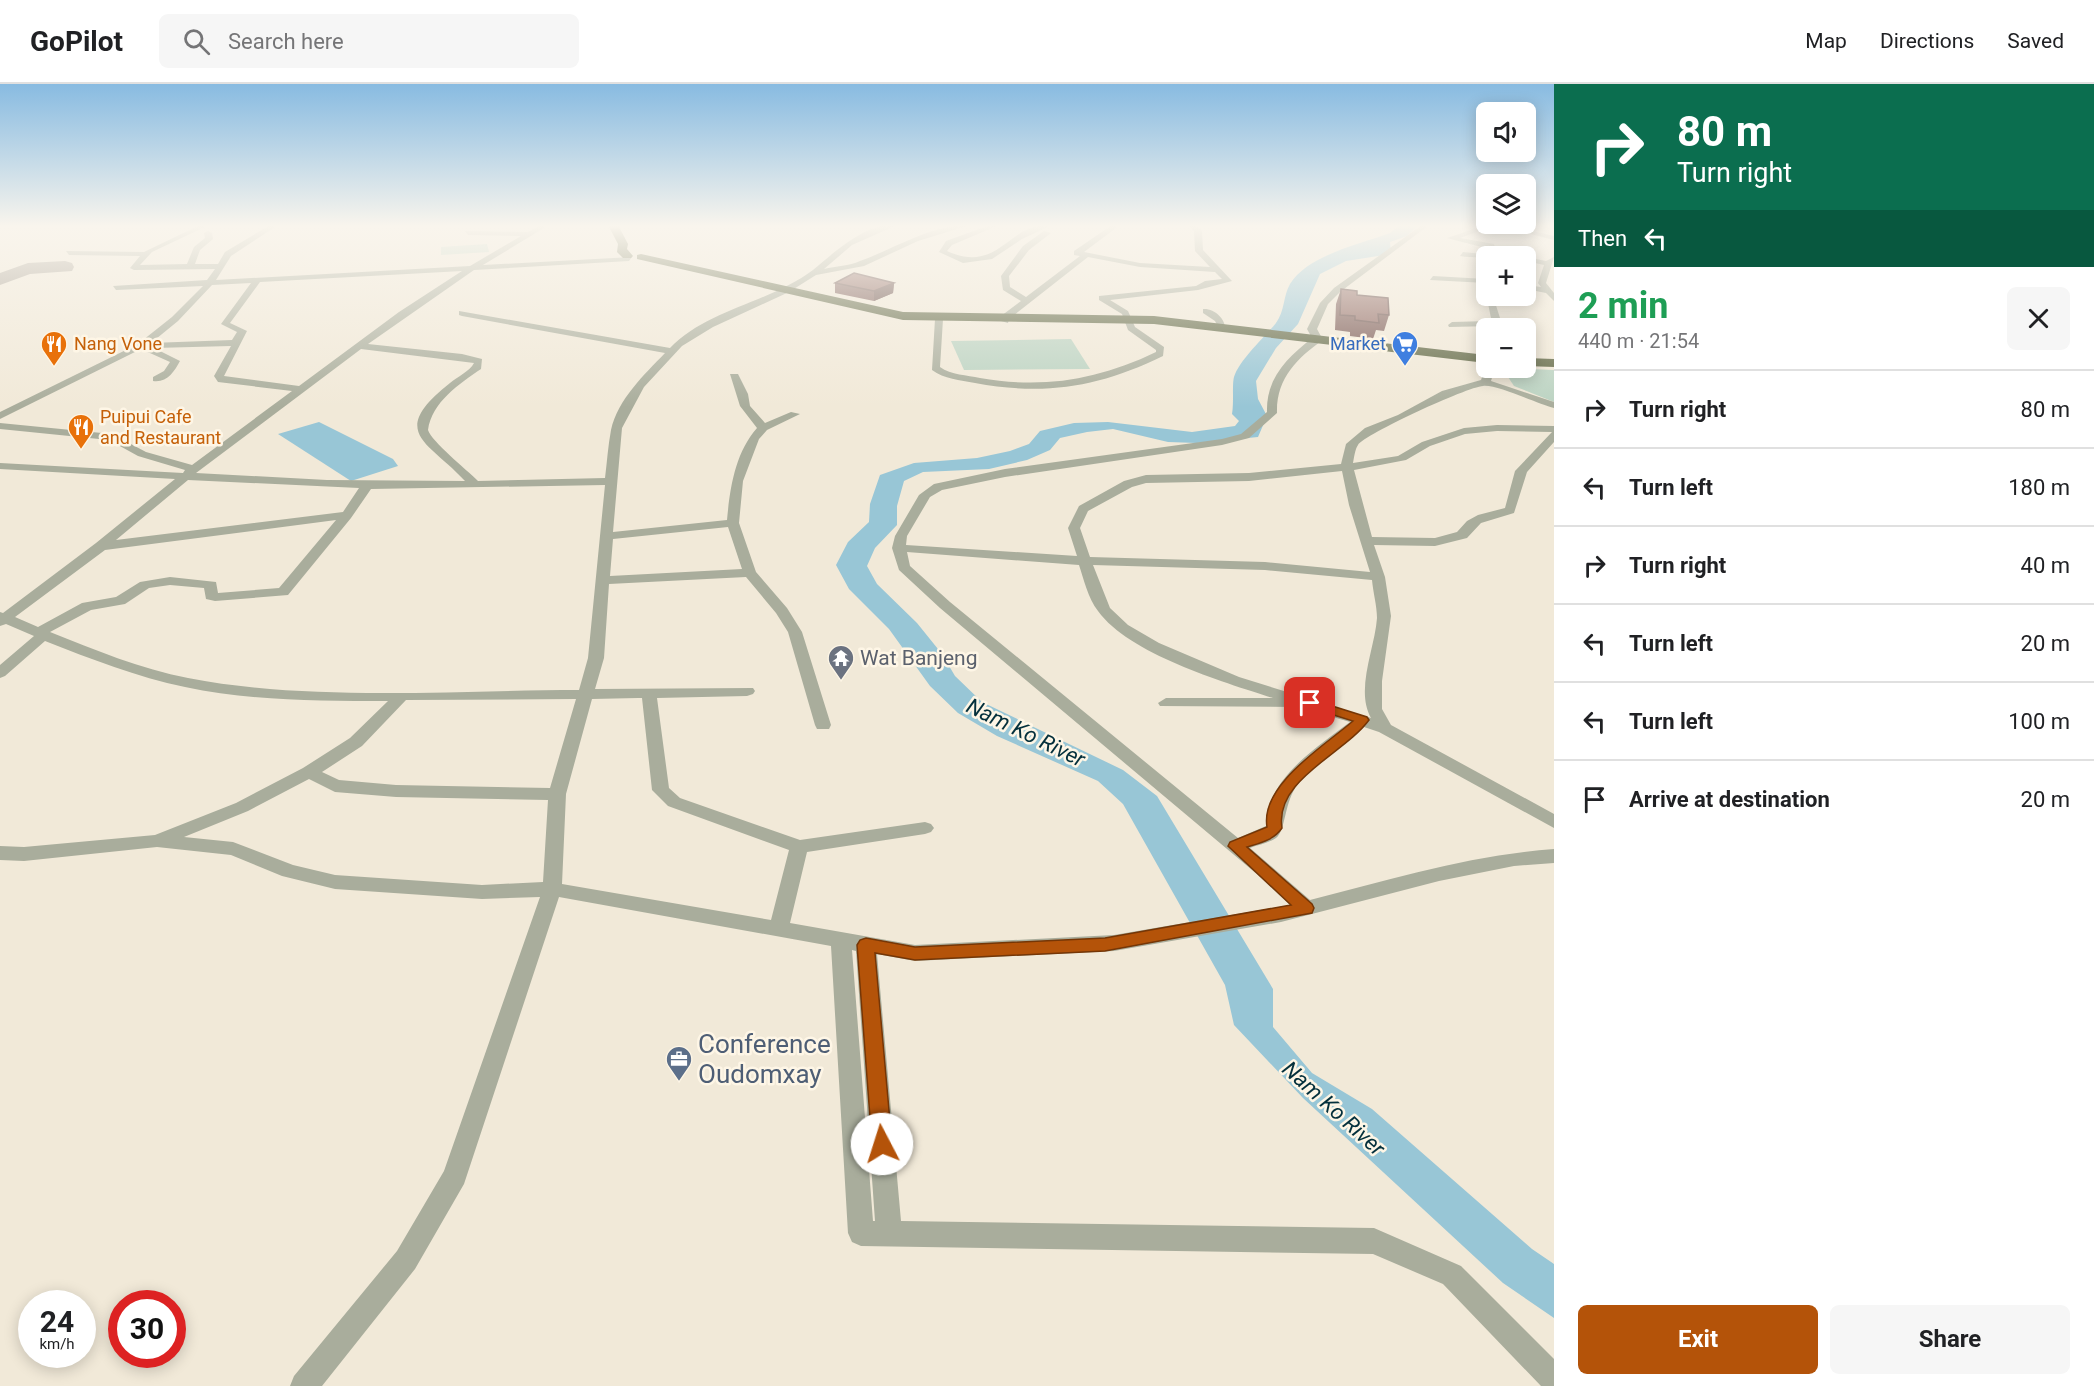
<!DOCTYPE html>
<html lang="en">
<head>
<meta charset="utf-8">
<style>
	body { margin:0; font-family:Roboto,sans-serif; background:#f6f6f6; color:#202124; height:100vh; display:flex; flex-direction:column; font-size:22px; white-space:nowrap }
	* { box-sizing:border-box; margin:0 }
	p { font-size:20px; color:#757577 }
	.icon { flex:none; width:33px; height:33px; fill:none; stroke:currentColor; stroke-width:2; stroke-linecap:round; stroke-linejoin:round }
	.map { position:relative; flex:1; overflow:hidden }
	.details { display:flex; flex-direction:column; background:#fff; width:540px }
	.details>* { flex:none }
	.guide { background:#0b6e4f; color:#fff; overflow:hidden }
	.fabs { position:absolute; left:1476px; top:18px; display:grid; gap:12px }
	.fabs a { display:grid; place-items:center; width:60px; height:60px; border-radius:9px; background:#fff; box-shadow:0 3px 15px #0003; font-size:30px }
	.speed { position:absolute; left:18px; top:1206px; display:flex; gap:12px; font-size:30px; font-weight:700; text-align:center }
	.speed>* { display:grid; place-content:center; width:78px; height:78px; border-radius:50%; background:#fff; box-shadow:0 3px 15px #0003; line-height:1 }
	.speed small { font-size:15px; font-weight:400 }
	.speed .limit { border:9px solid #d22; background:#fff; color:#111 }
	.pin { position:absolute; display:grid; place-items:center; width:51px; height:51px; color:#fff; margin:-26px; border-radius:12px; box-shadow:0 3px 9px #0006 }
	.me { position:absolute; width:66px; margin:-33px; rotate:355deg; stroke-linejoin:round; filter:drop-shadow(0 0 4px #0008) }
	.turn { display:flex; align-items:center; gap:21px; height:126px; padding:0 24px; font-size:27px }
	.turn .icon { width:78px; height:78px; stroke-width:2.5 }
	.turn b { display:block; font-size:42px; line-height:51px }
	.then { display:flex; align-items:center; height:57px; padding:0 24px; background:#0003; gap:12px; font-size:22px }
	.round { display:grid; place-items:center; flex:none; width:63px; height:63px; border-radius:9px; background:#f6f6f6 }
	.summary { display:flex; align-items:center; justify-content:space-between; height:102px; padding:0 24px }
	h1 { font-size:36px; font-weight:700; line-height:45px; color:#1e9e55 }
	.button { display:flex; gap:12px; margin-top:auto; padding:12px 24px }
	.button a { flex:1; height:69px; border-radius:9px; background:#b45309; color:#fff; font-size:24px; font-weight:700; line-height:69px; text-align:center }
	.button a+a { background:#f6f6f6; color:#202124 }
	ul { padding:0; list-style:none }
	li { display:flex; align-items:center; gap:18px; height:78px; padding:0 24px; border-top:2px solid #e0e0e0 }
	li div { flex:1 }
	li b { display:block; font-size:22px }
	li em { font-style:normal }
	header { display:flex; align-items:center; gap:36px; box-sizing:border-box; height:84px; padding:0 30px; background:#fff; border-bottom:2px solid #e0e0e0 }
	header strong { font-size:28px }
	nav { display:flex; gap:33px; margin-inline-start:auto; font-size:21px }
	.search { width:420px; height:54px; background:#f6f6f6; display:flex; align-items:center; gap:15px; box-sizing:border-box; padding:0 21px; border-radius:9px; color:#757577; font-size:22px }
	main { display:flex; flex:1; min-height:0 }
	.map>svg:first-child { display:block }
</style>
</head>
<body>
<header>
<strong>GoPilot</strong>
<div class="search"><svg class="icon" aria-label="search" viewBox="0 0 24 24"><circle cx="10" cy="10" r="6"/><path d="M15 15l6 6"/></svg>Search here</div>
<nav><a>Map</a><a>Directions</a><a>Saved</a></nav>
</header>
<main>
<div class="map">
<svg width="1554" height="1302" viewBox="0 0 1554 1302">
	<rect width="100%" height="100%" fill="#f1e9d8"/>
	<g fill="#bbd3c2">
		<polygon points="487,160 489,168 441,171 441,163"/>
		<polygon points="1071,255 1090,285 964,286 951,257"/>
		<polygon points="1502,284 1554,286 1554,318 1514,302"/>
	</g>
	<g fill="#98c6d6">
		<path d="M1400,141H1418L1407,152L1390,158L1391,170L1346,177L1320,190L1298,240L1276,264L1256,297L1258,315L1267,332L1258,353L1197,359L1168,358L1113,345L1087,348L1060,354L1050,366L1027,376L989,385L923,388L904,397L897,422V441L875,464L867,482L877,500L917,539L942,570L955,592L982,618L1123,686L1157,712L1273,905V943L1312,989L1372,1025L1532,1165L1554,1180V1234L1503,1199L1303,1014L1234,941L1225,901L1123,720L1098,697L997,652L958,629L930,602L889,545L849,505L836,481L848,458L869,438L870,420L880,391L914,379L977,374L1010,367L1029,360L1040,347L1074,339L1108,338L1192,348L1235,342L1239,337L1232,330C1234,319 1232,300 1234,293C1240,275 1264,254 1276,239C1285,227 1283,212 1290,200C1308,171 1360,160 1390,149Z"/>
		<polygon points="319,338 393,375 398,382 351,397 278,350"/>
	</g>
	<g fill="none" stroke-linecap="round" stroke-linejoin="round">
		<polygon fill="#a09a8e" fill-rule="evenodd" points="65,177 72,179 74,183 72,187 30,190 0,201 0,189 28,179"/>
		<g fill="#a9ad9c" fill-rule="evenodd">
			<path d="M200,141H209L152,168L140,181L187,180L194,163L205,154L204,149L208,147L212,149L213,155L200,166L195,180H218L225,168L270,141H278L231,172L216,196L470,182L521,152L468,151L465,147L528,148L541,141H549L483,181L632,173L629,177L474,186L368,260L462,270L482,275L481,285C459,300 432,318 428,346C432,358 466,385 478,397L605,394C607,378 608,362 611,346C618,315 644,291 665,269L462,232L459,231V227L670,264C706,226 771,218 813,186C835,168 866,138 897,141L852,161L824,185C836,182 849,182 860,177C896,164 930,141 970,141L918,157L864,182L816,191L789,208L713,243L682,262L644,303L622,344L613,448L727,436C730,404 735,369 757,344L740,322L730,290H738L748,310L750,322L765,339L791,328L800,330L767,346L759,355L743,397L739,439L756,488L787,524L802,548L831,641L829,645H817L815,641L788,548L776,529L746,493L609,500L604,574L595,605L753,604L755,607L753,610L747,612L657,614L669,704L680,714L800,756L925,738L931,740L934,744L931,748L925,750L807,768L790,839L915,861L1114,851L1290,821L1258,791L940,524L899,486L892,464L895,452L919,411L934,400L1005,385L1222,355L1241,350L1267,328C1266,294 1287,274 1312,254L1307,245L1320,219L1334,204L1422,141H1429L1340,208L1328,220L1317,245L1323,256C1297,274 1276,295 1277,329L1249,354L1222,361L1005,393L942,406L930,413L907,452L906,461L1077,472L1068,444L1079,422L1124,397L1146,391L1249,389L1341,380L1346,360L1365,344L1398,331L1442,307L1481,296L1486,282L1495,284L1491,297L1554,318V324C1538,320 1496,300 1483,302C1467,303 1365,350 1358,361C1355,365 1354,374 1353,379L1398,372L1422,358L1464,344L1497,341L1554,342V358L1527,388L1514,429L1481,439L1467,454L1435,462L1374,461L1385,493L1391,532L1382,597V625L1391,641L1554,730V744L1379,648L1364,643C1342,661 1317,678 1298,700C1284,717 1286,747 1276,754C1269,759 1258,761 1250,764L1310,816C1391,795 1471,771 1554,765V779L1514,782L1439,797L1281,838L1114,867L915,877L877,870L901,1137L1374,1144L1461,1182L1554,1275V1302H1541L1443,1200L1373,1170L861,1162L852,1158L848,1149L831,862L559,813L464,1100L415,1185L322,1302H290L294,1292L397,1167L444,1087L540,813L482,815L335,805L282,792L231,771L157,763L24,777L0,776V762L24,763L155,751L236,719L303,684L350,654L388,617C320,617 251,617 185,603C137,593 91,575 45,557L5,592L0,594V581L34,552L6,540L0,542V528L3,529L96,459L175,395L0,385V379L183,389L185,386L138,372L109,356L0,345V339L112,350L146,368L192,381L292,307L218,298L214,292L231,262L154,264L180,277C174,288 167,299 153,297V293L164,287L170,278L141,265L0,335V328L138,260L172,233L203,202L116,206L113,202L207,196L215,185L134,186L130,184L140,172L69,171L66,167L144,168ZM462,187L399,228L299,302L224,292L247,247L230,239L260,198ZM251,199L221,240L237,248L232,256L151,259L178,237L212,201ZM361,265L474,279C470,287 457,293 450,299C387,349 428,357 465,397L327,396L196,389ZM1497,347L1552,348L1515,387L1505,424L1478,431L1467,437L1457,448L1435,454L1372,453L1354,386L1406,376L1430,362L1465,350ZM1342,387L1349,421L1370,488L1265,478L1090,473L1080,444L1088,427L1132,403L1146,399L1249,397ZM188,396L359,404L343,428L116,456ZM605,401L588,574L579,606C454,606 311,618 188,594C141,585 95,566 50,548L91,526L125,520L149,504L170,501L204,504L206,515L215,517L288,511L351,434L371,405ZM336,436L279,504L218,509L216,498L170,493L140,498L116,513L82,519L38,543L15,533L105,466ZM728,443L742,485L610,492L613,455ZM907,468L1079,481C1084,496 1088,514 1098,527C1129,570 1223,598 1273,614H1166L1158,619L1160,622L1299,623L1350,638C1315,665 1267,694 1266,742L1238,754L950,518L910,482ZM1093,481L1265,486L1372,496C1373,508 1377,522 1377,534C1375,564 1355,606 1371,634L1239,593L1159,559L1128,541L1110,524ZM638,614H642L652,706L668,722L789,766L771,836L562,800L566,710L592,615ZM576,615L550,704L396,701L339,696L322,688L362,662L406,616ZM309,695L335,708L396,713L548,716L543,798L482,801L335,791L293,781L233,758L184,753L248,727ZM852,866L856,867L875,1137H873Z"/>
			<path d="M990,141H999L952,161L947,167C1000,191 1008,137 1052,141L1022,155L992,175L963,179L939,168L946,157Z"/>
			<path d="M1112,141H1120L1084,168L1140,179L1210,183L1195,167L1194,147L1188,141H1196L1202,147L1203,166L1232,197L1198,206L1110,216L1128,227L1135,243L1164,263L1163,272C1099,303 1046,312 975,299C960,296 944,295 932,286L935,235L939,232L943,235L940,283C951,291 967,291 980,294C1043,305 1098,296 1156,268V266L1128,246L1122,230L1099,216V212L1196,202L1205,197L1222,195L1215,188L1140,183L1088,173L1009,235L1008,239L1001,237V232L1021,217L1003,206L1001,192L1023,162L1044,147L1051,149L1029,166L1009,192L1010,203L1026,213L1080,172L1074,171V167Z"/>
			<path d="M1486,141H1496L1460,154L1494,160L1496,167L1516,172C1495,172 1481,175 1460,172L1463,168L1483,170L1489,165L1447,154Z"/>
			<polygon points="1496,141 1507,141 1554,152 1554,156"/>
			<polygon points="1526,173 1546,177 1554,173 1546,199 1554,209 1554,217 1546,209 1526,205 1526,201 1541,203 1538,199 1544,181 1526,177"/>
			<polygon points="1433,192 1486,195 1486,199 1430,196"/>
			<polygon points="1486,210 1493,212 1500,234 1493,242 1449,243 1448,241 1452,238 1488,237 1491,234"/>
			<path d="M1203,225C1214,224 1226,235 1225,245H1219L1215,237L1203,229Z"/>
		</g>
		<g fill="#606744" fill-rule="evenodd">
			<polygon points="608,141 618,141 628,160 627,165 633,172 631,174 623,174 617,168 618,160"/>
			<polygon points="641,170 903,228 1154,232 1486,271 1486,279 1154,240 903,236 637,175 637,171"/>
			<polygon points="1526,274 1554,275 1554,283 1526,282"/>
		</g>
	</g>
	<g fill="#785651">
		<polygon points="835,199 894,199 893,209 874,217 835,209"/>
		<polygon points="1341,205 1357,211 1389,231 1384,247 1376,246 1373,255 1350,252 1350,248 1335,246 1336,220"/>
	</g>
	<polygon fill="#624642" points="894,199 893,209 874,217 874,207"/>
	<g fill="#8c645e" stroke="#624642" stroke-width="1.5">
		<polygon points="854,189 894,199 874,207 835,199"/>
		<polygon points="1341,205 1357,207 1357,211 1388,214 1389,231 1378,230 1379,239 1355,236 1355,232 1340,231"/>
	</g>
	<linearGradient id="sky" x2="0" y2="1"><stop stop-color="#88bbe1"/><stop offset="0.44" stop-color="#f9f5ed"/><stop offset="1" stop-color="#f9f5ed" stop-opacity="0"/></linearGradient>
	<rect width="1554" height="323" fill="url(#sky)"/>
	<path fill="#b45309" stroke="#753606" stroke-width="1.5" d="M1310,615L1367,633L1369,636C1344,670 1274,696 1282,744C1274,756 1260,759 1247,763L1312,820L1314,824L1312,829L1105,867L915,876L875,869L892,1060L889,1066L882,1069L875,1066L872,1060L857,861L860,856L866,854L915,863L1105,854L1291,821L1228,762L1230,758L1267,743C1260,701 1324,662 1353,637L1305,622L1303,619Z"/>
	<defs>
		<g id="restaurant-pin" transform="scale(1.35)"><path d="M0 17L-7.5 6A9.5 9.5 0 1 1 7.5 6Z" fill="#e8710a" stroke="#fef6e6"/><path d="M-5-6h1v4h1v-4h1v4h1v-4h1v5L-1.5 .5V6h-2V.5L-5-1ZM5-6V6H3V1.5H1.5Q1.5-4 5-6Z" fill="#fff"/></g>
		<g id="supermarket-pin" transform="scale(1.35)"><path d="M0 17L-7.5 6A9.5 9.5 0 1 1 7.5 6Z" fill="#3f7fe0" stroke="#fef6e6"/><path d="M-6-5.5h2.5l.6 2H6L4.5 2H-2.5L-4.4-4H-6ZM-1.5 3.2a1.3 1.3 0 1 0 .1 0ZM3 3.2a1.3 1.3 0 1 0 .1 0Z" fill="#fff"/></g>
		<g id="temple-pin" transform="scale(1.35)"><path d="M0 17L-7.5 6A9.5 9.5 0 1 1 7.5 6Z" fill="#6b7280" stroke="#fef6e6"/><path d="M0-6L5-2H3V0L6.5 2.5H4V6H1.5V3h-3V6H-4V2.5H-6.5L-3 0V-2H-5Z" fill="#fff"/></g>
		<g id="office-pin" transform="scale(1.35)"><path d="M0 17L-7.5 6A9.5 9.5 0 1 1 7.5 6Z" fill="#5c6f8a" stroke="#fef6e6"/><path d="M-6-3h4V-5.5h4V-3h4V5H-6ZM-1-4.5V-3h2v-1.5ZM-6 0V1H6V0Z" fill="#fff"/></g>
	</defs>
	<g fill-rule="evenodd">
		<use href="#restaurant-pin" x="54" y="260"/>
		<use href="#supermarket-pin" x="1405" y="260"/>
		<use href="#restaurant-pin" x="81" y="343"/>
		<use href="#temple-pin" x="841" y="574"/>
		<use href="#office-pin" x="679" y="975"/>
	</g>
	<g text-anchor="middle" stroke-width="5" stroke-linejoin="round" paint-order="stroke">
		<g font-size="18" fill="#c56008" stroke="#fef6e6" text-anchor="start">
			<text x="74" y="266">Nang Vone</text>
			<text x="100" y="339">Puipui Cafe<tspan x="100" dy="21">and Restaurant</tspan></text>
		</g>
		<g font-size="18" fill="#366cbe" stroke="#fef6e6" text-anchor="end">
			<text x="1386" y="266">Market</text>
		</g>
		<g font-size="21" fill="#5b616d" stroke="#fef6e6" text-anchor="start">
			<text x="860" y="581">Wat Banjeng</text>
		</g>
		<g font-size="22" font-style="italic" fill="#04303c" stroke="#fef6e6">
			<text transform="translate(1026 648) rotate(26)" y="8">Nam Ko River</text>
			<text transform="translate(1334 1024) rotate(42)" y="8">Nam Ko River</text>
		</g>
		<g font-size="26" fill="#4e5e75" stroke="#fef6e6" text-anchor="start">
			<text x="698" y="969">Conference<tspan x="698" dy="30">Oudomxay</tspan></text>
		</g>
	</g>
</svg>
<div class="fabs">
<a><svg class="icon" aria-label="sound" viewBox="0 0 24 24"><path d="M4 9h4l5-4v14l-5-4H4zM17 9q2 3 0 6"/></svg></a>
<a><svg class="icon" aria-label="layers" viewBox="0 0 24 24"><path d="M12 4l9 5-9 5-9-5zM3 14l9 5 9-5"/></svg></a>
<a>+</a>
<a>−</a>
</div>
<div class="speed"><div>24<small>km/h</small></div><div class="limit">30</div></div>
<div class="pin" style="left:1310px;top:619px;background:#d93025"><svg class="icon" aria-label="arrive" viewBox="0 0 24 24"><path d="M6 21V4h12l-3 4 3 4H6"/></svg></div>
<svg class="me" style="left:882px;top:1060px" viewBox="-20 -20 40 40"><circle r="19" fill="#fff"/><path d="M0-13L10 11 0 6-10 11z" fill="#b45309"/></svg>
</div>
<section class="details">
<div class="guide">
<div class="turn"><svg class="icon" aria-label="right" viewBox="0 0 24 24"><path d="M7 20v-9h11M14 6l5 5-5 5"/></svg><div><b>80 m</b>Turn right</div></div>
<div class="then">Then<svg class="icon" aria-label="left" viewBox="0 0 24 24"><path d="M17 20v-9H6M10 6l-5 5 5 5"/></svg></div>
</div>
<div class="summary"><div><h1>2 min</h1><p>440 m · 21:54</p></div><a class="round"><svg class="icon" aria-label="close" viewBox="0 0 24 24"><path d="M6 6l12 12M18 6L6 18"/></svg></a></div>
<ul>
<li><svg class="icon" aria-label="right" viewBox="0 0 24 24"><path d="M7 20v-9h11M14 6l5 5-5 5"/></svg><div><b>Turn right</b></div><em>80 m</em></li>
<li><svg class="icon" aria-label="left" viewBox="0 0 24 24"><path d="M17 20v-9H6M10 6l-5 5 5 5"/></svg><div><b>Turn left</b></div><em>180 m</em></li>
<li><svg class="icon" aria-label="right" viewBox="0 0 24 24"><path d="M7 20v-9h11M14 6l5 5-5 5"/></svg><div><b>Turn right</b></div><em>40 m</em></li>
<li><svg class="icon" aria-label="left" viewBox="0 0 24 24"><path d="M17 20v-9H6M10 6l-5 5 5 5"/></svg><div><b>Turn left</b></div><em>20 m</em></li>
<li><svg class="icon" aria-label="left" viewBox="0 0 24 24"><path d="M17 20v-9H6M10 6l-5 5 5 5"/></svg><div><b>Turn left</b></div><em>100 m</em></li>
<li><svg class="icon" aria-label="arrive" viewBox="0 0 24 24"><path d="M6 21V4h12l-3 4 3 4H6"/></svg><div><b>Arrive at destination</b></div><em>20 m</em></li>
</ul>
<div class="button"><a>Exit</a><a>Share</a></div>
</section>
</main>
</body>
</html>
